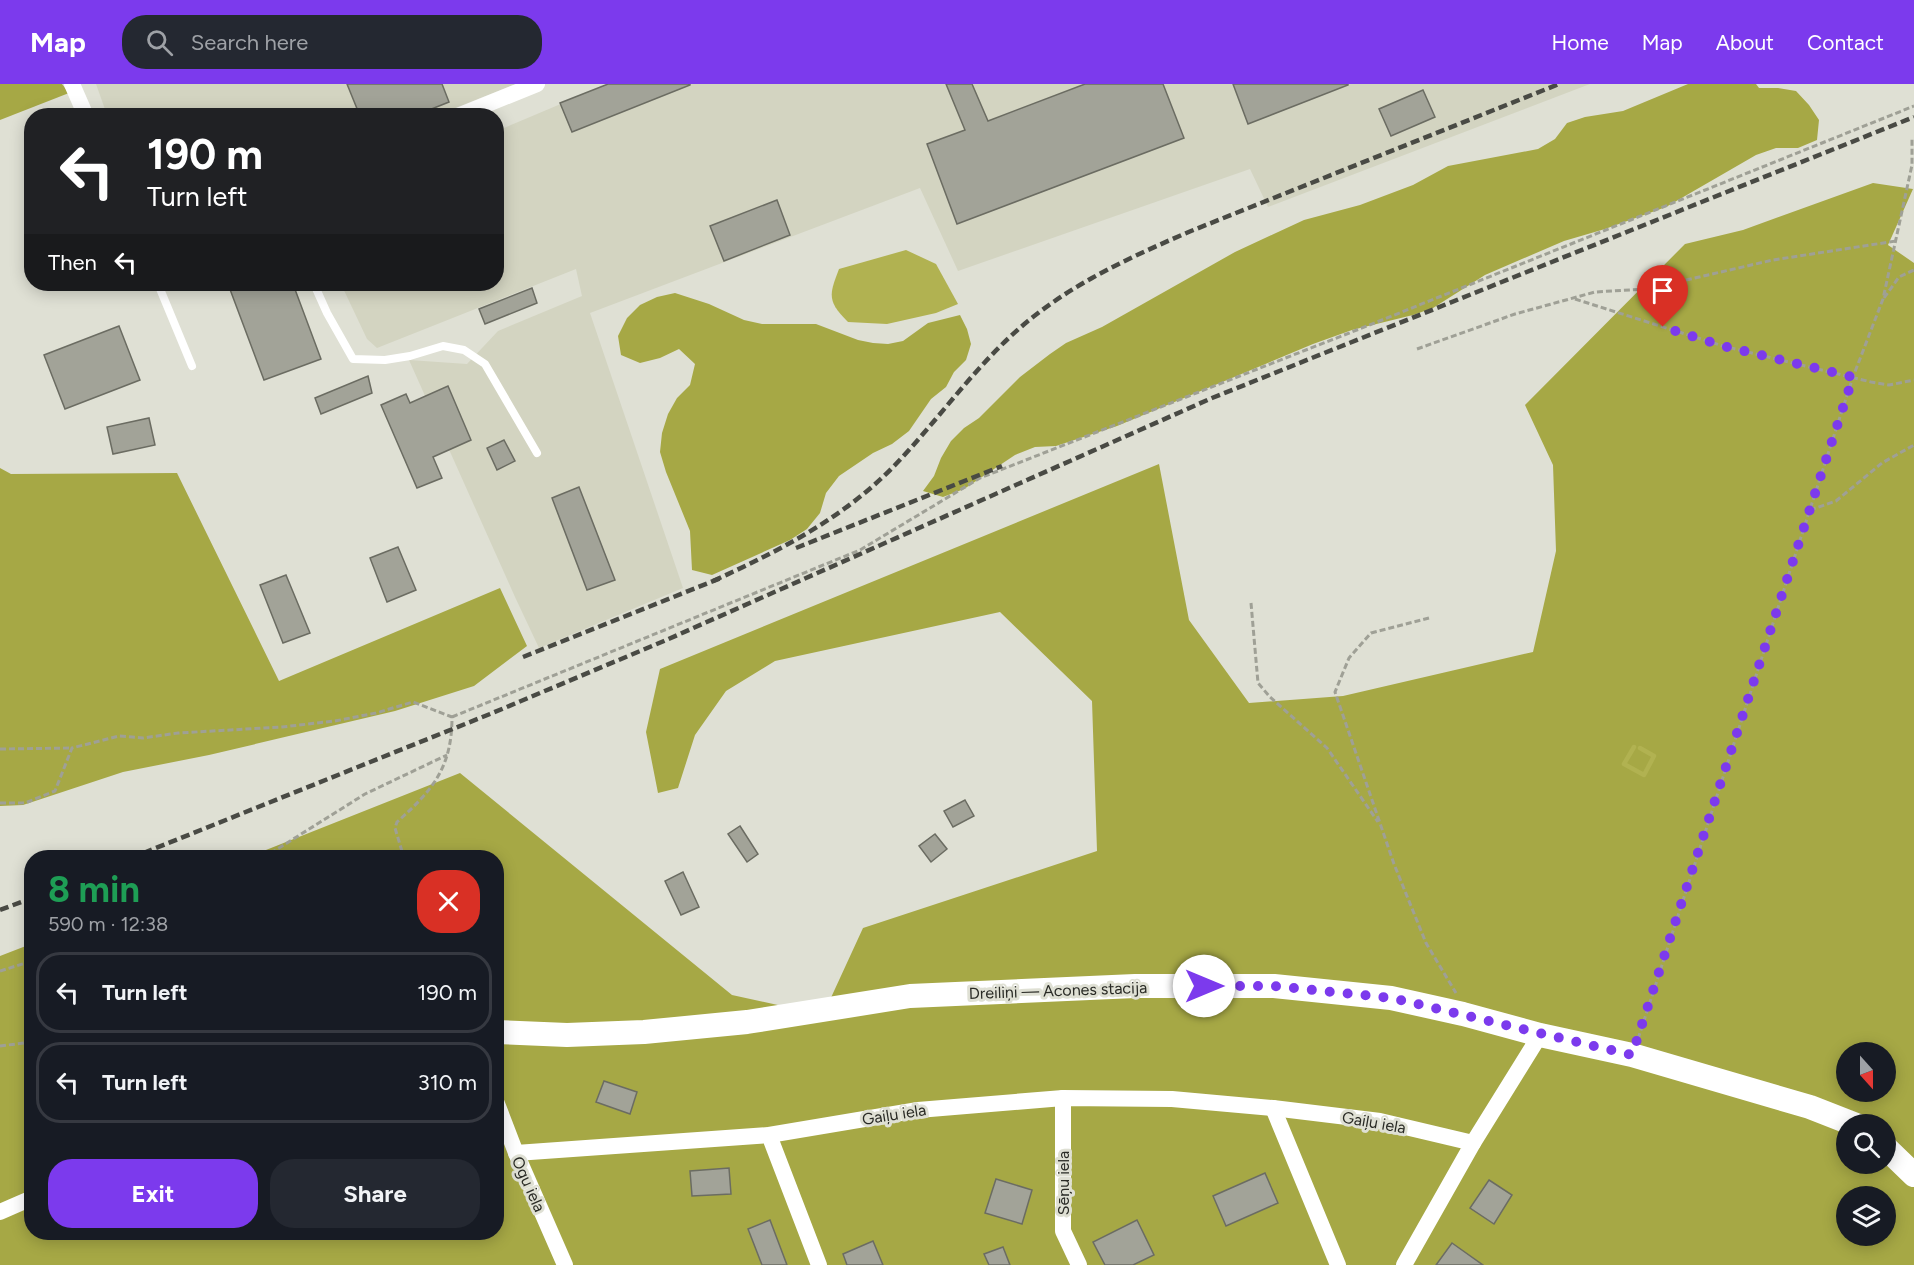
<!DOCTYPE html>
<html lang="en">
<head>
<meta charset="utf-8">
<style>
	body { margin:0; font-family:Figtree,sans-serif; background:#242831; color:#f1f3f6; height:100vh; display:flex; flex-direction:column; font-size:22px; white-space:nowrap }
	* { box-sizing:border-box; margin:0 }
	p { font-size:20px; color:#9ea1a6 }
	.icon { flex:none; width:33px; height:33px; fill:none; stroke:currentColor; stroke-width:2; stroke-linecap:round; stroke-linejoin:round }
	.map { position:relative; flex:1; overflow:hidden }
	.details { position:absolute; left:24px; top:766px; width:480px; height:390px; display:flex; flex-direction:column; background:#171b24; border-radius:24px; box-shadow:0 3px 15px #0003 }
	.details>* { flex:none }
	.top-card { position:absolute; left:24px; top:24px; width:480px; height:183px; border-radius:24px; box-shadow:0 3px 15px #0003; background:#202124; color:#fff; overflow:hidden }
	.needle { width:39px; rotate:159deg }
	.fabs { position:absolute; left:1836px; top:958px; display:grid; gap:12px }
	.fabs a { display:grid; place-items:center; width:60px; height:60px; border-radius:50%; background:#171b24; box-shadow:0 3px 15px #0003; font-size:30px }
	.pin { position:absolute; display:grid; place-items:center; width:51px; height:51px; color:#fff; margin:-62px -26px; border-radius:50% 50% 50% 0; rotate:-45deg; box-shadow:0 0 6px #0007 }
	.pin .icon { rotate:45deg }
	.me { position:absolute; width:66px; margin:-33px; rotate:90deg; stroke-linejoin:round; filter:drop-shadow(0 0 4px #0008) }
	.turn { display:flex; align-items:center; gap:21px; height:126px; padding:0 24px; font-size:27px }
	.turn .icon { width:78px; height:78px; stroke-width:2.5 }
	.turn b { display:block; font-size:42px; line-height:51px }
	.then { display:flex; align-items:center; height:57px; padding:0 24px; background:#0003; gap:12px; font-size:22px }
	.round { display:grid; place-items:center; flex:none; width:63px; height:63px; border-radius:24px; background:#242831 }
	.summary { display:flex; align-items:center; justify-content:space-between; height:102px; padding:0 24px }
	h1 { font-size:36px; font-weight:700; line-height:45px; color:#1e9e55 }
	.button { display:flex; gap:12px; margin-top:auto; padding:12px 24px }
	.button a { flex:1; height:69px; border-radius:24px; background:#7c3aed; color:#fff; font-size:24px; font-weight:700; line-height:69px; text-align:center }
	.button a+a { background:#242831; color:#f1f3f6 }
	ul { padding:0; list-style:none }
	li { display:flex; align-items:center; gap:18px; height:81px; margin:0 12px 9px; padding:0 12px; border:3px solid #363941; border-radius:24px }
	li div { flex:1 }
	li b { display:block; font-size:22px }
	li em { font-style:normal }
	header { display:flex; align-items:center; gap:36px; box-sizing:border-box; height:84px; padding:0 30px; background:#7c3aed; color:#fff }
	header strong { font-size:28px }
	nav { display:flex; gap:33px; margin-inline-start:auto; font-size:21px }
	.search { width:420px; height:54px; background:#242831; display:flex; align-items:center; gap:15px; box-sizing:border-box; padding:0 21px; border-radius:24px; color:#9ea1a6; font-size:22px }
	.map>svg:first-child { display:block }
</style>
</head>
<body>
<header>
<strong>Map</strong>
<div class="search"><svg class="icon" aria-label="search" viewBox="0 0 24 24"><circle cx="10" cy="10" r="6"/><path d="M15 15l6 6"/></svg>Search here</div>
<nav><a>Home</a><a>Map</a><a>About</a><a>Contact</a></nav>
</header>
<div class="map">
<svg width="1914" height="1181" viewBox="0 0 1914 1181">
	<rect width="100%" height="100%" fill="#dfe0d4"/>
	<g fill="#d3d4c1">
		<polygon points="96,0 516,0 435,32 107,31"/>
		<polygon points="608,0 1590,0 1268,123 1250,85 958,187 920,104 590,229 683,504 539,564 515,513 409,276 467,280 498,247 582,212 576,185 377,264 367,255 341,200 496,200 497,47"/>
	</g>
	<g fill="#a6a845" fill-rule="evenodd">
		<polygon points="0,0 62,0 69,9 0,36"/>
		<polygon points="1688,0 1756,0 1759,4 1778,4 1796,7 1809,21 1819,36 1817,56 1798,64 1776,64 1756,71 1666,123 1605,145 1564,157 1485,191 1433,224 1413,231 1352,246 1313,260 1117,342 1056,362 1035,363 1015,371 964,405 943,413 923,407 934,392 941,374 951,357 964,344 979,334 1020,293 1050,270 1066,259 1102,243 1235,168 1304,136 1360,121 1413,101 1448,82 1538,65 1555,55 1567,39 1585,33 1623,27"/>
		<path d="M1873,99L1913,105L1888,161L1914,179V1181H0V872L31,860L32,1149H496V774H246L460,689L732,911L823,931L863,844L1097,767L1092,617L1000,528L775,577L726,607L695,651L678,704L658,709L646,648L660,585L1159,380L1189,536L1249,619L1343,612L1533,568L1556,467L1553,381L1525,321L1685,160L1743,146ZM1846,969H1886V1008H1846ZM1846,1041H1886V1080H1846ZM1846,1113H1886V1152H1846Z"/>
		<polygon points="675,209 709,220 744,236 762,240 816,240 858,256 873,259 888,260 903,257 928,239 960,231 967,245 971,260 966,276 954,288 946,303 931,315 909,347 892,360 873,369 839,392 826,409 820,429 807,445 790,456 712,491 692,486 690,447 666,388 660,368 662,349 668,330 677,314 690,301 695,280 679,265 660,274 640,279 621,271 618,252 627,234 640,221 657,213"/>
		<polygon points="0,384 11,390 177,389 279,597 500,504 527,562 474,602 395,627 209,671 123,688 23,721 0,722"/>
	</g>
	<path fill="#b1b251" d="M906,166L936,180L958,220L936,229L887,240L848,238C827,217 829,211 839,185Z"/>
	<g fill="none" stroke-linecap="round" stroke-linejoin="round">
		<polyline stroke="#b1b251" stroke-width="4.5" points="1634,663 1624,680 1644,691 1654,672 1640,664"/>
	</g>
	<g fill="#a2a398" stroke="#6b6c62" stroke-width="1.5">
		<polygon points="347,0 442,0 449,18 414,32 360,32"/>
		<polygon points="608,0 690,0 690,1 572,48 560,19"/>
		<polygon points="946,0 972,0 988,37 1085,0 1163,0 1184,54 957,140 927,60 965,46"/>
		<polygon points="1233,0 1348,0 1348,1 1248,40"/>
		<polygon points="1423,6 1435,33 1391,52 1379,25"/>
		<polygon points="777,116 790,151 724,177 710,142"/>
		<polygon points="228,200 293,200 321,275 264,296"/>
		<polygon points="532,204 537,219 485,240 479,225"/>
		<polygon points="119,242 140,296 65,325 44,271"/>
		<polygon points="368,292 372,309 321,330 315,314"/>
		<polygon points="448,302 471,356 433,373 442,394 417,404 381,321 406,310 410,319"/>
		<polygon points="149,334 155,361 113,370 107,343"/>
		<polygon points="504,356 515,377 497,386 487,364"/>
		<polygon points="579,403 615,496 587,506 552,414"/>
		<polygon points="398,463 416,506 387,518 370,474"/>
		<polygon points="286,491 310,549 283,559 260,501"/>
		<polygon points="965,716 974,732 953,743 944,727"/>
		<polygon points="740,742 758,770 747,778 728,750"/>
		<polygon points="935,750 947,765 931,778 919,762"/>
		<polygon points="683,788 699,823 681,831 665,797"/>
		<polygon points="604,997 637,1008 630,1030 596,1018"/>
		<polygon points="729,1084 731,1110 692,1112 690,1087"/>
		<polygon points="1265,1089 1278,1119 1226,1142 1213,1112"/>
		<polygon points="996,1095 1032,1106 1022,1140 985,1129"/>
		<polygon points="1489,1096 1512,1111 1494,1140 1470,1124"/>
		<polygon points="770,1136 787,1181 762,1181 748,1145"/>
		<polygon points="1137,1136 1154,1171 1133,1181 1105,1181 1093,1158"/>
		<polygon points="873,1157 883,1181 847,1181 843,1170"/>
		<polygon points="1452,1159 1483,1181 1436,1181"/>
		<polygon points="1003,1163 1010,1181 989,1181 984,1170"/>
	</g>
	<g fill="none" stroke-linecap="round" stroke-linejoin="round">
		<g stroke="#9fa096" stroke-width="3" stroke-dasharray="6 3" stroke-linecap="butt">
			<polyline points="1884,214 1899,193 1914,186"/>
			<polyline points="1575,215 1723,262 1871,298 1889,301 1914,296"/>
			<polyline points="1417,265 1515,230 1595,208 1647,205 1773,176 1896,157"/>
			<polyline points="1810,426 1836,417 1882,379 1914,361"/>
			<polyline points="1251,519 1258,599 1270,613 1327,664 1378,738"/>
			<polyline points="1429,534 1371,549 1349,574 1335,608 1394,780 1426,859 1456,909"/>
			<polyline points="452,633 860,466 980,394 1367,242 1914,22"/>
			<polyline points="0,665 72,664"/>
			<path d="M0,719H25L55,707L72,664L119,652L143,654L178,649L282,643L335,637L376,629L413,618L452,633C452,683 433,706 397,738L395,744L404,774"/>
			<polyline points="263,774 365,710 447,671"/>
			<polyline points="0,887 32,877"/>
			<polyline points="1638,955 1853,293 1883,215 1912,81 1912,54"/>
			<polyline points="0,962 32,958"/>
		</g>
		<g stroke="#fff" stroke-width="8">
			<polyline points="158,200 192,282"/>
			<polyline points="314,200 327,229 353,275 385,276 410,272 443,262 464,266 485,280 537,369"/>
		</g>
		<g stroke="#fff" stroke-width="16">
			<polyline points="72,0 86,32"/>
			<polyline points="458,32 537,0"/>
			<polyline points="1063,1014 1063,1147 1079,1181"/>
			<polyline points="496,1017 516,1069 565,1181"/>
			<polyline points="1273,1024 1338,1181"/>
			<polyline points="769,1051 819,1181"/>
			<polyline points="1473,1059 1540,951"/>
			<polyline points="516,1069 769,1051 918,1026 1063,1014 1172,1015 1273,1024 1380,1037 1473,1059 1404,1181"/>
			<polyline points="0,1128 32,1114"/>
		</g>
		<g stroke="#fff" stroke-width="24">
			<polyline points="496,948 567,951 644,948 747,938 910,912 1135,902 1274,902 1391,914 1463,930 1540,951 1632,971 1810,1023 1856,1041"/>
			<polyline points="1886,1064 1914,1091"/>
		</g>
		<g stroke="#494a44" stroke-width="4.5" stroke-dasharray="9 4.5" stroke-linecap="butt">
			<polyline points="796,464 1002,382"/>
			<path d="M713,497C779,467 844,434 895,381C941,333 977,279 1028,237C1077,197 1133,172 1191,147L1559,0"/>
			<polyline points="523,573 721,494"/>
			<polyline points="131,774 490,630 664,557 1212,314 1914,33"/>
			<polyline points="0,826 32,814"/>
		</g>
	</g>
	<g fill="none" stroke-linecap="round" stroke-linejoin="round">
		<polyline stroke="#7c3aed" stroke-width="10" stroke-dasharray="0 18" points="1204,902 1274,902 1392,914 1632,971 1853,293 1723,262 1663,243"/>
	</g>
	<g text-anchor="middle" stroke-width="6" stroke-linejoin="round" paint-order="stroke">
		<g font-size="16" fill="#292a25" stroke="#dfe0d4">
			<text transform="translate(1058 906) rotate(-2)" y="6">Dreiliņi — Acones stacija</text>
			<text transform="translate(894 1030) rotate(-9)" y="6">Gaiļu iela</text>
			<text transform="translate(1374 1038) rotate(10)" y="6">Gaiļu iela</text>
			<text transform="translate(1063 1099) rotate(-90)" y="6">Sēņu iela</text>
			<text transform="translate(529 1100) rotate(66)" y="6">Ogu iela</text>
		</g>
	</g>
</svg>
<div class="fabs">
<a><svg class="needle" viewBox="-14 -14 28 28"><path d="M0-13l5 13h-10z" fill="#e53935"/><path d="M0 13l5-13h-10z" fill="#9ea1a6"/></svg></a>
<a><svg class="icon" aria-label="search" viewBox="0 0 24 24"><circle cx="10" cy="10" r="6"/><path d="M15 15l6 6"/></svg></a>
<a><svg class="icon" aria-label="layers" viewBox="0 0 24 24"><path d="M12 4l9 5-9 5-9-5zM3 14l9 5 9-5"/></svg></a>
</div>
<div class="pin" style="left:1663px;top:243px;background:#d93025"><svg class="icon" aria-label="arrive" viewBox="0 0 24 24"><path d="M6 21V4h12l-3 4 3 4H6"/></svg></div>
<svg class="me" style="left:1204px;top:902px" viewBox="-20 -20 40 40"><circle r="19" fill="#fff"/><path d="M0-13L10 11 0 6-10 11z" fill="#7c3aed"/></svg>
<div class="top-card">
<div class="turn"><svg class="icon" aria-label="left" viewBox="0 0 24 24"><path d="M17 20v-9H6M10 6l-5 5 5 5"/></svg><div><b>190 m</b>Turn left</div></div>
<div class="then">Then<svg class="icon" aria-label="left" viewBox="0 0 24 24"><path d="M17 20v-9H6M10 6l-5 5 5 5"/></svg></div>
</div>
<section class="details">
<div class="summary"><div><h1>8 min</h1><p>590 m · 12:38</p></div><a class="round" style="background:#d93025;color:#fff"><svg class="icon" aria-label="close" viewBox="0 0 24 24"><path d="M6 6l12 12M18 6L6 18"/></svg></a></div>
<ul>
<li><svg class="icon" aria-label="left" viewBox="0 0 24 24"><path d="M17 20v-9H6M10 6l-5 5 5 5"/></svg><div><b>Turn left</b></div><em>190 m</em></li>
<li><svg class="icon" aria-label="left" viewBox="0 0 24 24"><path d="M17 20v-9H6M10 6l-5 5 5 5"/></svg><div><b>Turn left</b></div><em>310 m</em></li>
</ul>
<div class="button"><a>Exit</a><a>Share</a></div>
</section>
</div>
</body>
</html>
